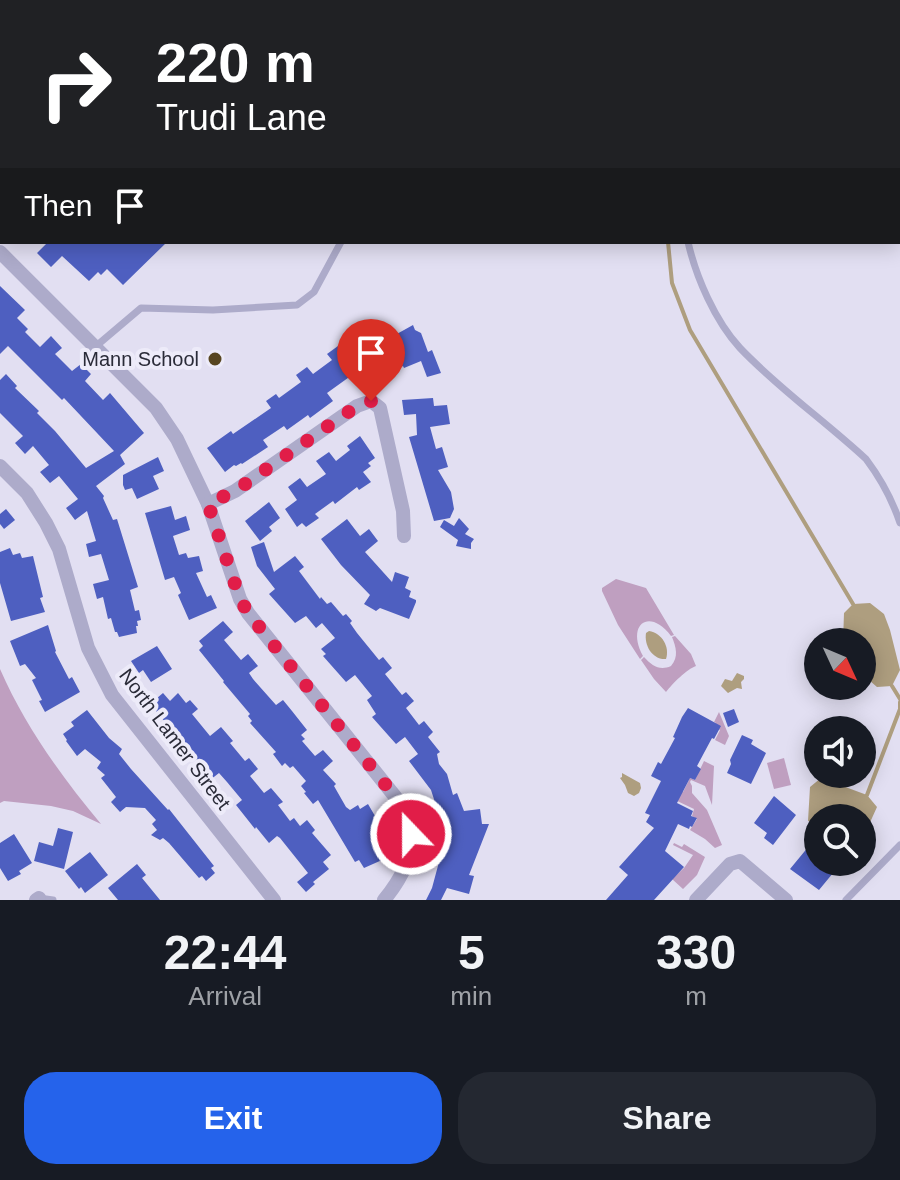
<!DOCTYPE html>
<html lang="en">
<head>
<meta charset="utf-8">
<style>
	body { margin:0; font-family:Helvetica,sans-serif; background:#242831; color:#f1f3f6; height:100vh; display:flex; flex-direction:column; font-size:30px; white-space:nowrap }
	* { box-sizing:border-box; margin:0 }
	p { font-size:26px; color:#9ea1a6 }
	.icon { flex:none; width:44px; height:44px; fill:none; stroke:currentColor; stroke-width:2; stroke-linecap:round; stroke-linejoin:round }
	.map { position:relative; height:900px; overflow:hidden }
	.panel { display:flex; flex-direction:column; background:#171b24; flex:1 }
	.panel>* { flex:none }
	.hud { position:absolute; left:0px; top:0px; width:900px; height:244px; box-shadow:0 4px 20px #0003; background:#202124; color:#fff; overflow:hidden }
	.needle { width:52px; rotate:134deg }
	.buttons { position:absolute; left:804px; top:628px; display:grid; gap:16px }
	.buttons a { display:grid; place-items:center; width:72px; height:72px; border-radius:50%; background:#171b24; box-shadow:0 4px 20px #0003; font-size:40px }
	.pin { position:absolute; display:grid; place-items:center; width:68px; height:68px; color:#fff; margin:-82px -34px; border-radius:50% 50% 50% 0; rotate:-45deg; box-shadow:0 0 8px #0007 }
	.pin .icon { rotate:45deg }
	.me { position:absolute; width:88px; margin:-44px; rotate:338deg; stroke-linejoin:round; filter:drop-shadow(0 0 6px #0008) }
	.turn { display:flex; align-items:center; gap:28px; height:168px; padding:0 24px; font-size:36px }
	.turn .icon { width:104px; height:104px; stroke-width:2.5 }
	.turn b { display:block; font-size:56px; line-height:68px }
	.then { display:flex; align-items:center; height:76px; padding:0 24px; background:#0003; gap:16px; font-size:30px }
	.eta { display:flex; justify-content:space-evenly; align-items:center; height:136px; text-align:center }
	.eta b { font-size:48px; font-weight:800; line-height:56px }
	.cta { display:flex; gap:16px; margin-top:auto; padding:16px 24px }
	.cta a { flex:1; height:92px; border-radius:32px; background:#2563eb; color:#fff; font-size:32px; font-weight:800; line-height:92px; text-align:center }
	.cta a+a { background:#242831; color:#f1f3f6 }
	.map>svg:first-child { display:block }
</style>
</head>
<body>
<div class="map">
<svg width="900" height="900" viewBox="0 0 900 900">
	<rect width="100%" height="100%" fill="#e2dff2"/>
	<g fill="#bf9fc0">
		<path d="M616,579L646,588L674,635L671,636C649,607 626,625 643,656L640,659L618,625L602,591V588Z"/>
		<path d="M675,636L691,654L696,666C687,669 672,684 666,692L654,679L641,660L644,657C652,666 660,671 671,666C679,657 676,647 672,637Z"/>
		<path d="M0,669C25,726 61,776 101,824L73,811L51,806L4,801L0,803Z"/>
		<polygon points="719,712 729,736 725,745 715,740 720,730 714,727 716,723 714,722"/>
		<polygon points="784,758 791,785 774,789 767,763"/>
		<polygon points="704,761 714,766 712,805 705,786 691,780 690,782 692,786 692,793 707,810 722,845 715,848 705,839 690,830 697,819 692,816 694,809 673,799 678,789 683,792 689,780 688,777 695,780"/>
		<polygon points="674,843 682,847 684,844 705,857 697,875 683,889 672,879 684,868 693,855 673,845"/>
	</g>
	<g fill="#ae9e7f">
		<polygon points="870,603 884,614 890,630 900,670 892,686 877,687 862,674 862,642 843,642 844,613 853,604"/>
		<path d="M649,631C662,633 670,647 666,659C652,660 644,645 646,633Z"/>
		<polygon points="737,673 744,676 744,679 741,682 742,689 737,688 728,693 721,686 725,679 732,681"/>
		<polygon points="622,773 640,783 641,788 639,793 634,796 628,793 625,785 620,778 622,777"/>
		<polygon points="821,778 867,795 877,807 862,840 862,818 818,818 818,825 808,821 810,787"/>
	</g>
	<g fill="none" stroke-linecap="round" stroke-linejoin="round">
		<g stroke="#ae9e7f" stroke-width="4">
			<polyline points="696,2 696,0"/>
			<polyline points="668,242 672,283 690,330 853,604"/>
			<polyline points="892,686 900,699"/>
			<polyline points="867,795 900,709 900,702"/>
		</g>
	</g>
	<g fill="#4e5fc0">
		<polygon points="48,242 167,242 123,285 107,269 101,275 98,272 89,281 62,256 51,267 37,253"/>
		<polygon points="0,286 25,310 17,318 28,329 25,332 40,347 51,336 62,348 55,354 72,371 81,364 91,374 85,381 103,400 110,393 144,433 120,455 125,464 96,486 104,496 103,498 113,520 117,519 138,587 130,590 135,611 139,610 141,620 137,621 138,626 136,626 137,633 119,637 117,632 115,632 111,618 108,619 103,597 97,599 93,584 109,580 101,554 89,557 86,544 96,541 87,511 75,520 66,508 78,499 59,476 50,483 40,472 49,465 33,446 25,454 15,443 23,436 0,413 0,380 6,374 17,386 15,388 39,411 37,413 55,431 86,468 114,451 64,398 62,400 8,346 0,354"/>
		<polygon points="413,325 415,330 421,333 428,352 432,350 441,373 427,377 421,361 404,368 403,366 398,368 392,365 386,349 389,343 391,342 395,335"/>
		<polygon points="359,337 362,343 371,340 375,349 374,371 361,376 359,370 327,393 333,401 310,418 308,415 287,430 284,426 263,440 268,447 242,464 241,463 236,466 234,465 225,472 207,448 231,431 233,434 271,408 266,401 276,394 279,398 301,382 296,375 307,367 313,374 332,360 327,354 338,346"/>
		<polygon points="433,398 434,406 447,405 450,424 430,427 436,449 442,447 448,467 438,470 451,492 454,509 450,518 434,521 409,437 417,435 416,414 404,415 402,400"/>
		<polygon points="360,436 375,458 368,463 371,466 363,472 371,482 359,490 357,487 335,504 333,501 315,514 319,518 306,527 302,523 297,527 285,509 297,500 288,487 300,478 307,487 326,474 316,461 329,452 336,461 350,450 347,446"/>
		<polygon points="158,457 164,471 153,476 159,489 137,499 132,488 125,490 123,485 123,475"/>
		<polygon points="269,502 280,518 269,527 272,531 260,541 245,521"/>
		<polygon points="171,506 175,520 186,516 190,530 173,536 179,555 186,553 188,558 199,556 203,571 196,573 207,597 211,595 217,608 189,620 178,595 181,593 174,577 165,580 145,513"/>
		<polygon points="6,509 15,520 4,529 0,524 0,514"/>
		<polygon points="459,518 469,529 465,534 474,539 471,543 471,549 456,546 458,540 440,527 444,520 454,526"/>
		<polygon points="347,519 360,536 369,529 378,541 365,552 392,582 395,572 409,577 405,588 411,591 409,597 416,600 416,602 409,619 380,608 376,611 364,604 370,595 341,565 321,539"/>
		<polygon points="264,542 274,572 295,556 304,567 299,571 320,599 321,597 327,604 331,602 343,616 346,614 352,621 350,623 357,633 379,660 383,657 392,668 385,674 402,695 406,692 414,701 406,708 419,725 424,721 433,732 428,737 440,752 437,754 439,764 447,774 453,795 457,793 464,811 480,809 482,824 489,824 469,875 474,876 469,894 447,888 441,900 426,900 432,888 439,862 441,821 431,790 409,761 418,754 405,737 396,744 372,717 376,714 367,700 372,696 355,675 346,682 323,656 326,654 321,649 335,638 322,623 316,628 306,616 295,623 269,594 275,589 257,566 251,547"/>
		<polygon points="10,548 13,555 20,553 22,558 33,556 43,597 40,598 45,612 11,621 0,583 0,552"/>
		<polygon points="223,621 233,632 224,640 241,660 248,654 258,666 249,673 253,679 276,705 283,700 292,711 307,730 301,735 305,739 302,741 315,756 323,750 333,761 323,770 336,784 334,786 346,807 350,810 358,805 360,809 368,804 375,816 373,817 383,839 374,843 382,860 364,868 359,860 355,862 318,800 313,804 304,793 306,792 301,786 306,781 293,766 290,768 285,763 282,766 273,754 276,752 250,723 252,721 248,716 250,714 223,682 224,681 199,650 203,646 199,641"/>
		<polygon points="48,625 56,651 55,652 69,679 72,677 80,692 45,712 39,701 42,700 32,680 36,678 25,664 20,666 10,641"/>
		<polygon points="157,646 172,669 151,682 143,670 139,673 131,661"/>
		<polygon points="163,693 170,701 178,693 186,703 190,700 198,709 192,714 210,736 221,727 233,741 230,743 245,761 249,758 258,769 250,776 264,793 271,788 283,802 278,805 290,821 294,818 300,826 307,820 315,830 312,833 331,855 323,862 329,869 313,882 315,884 306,892 297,882 308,873 280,838 277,836 269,843 256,827 255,829 236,805 242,800 227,782 219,773 210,780 188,755 191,753 150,704"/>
		<polygon points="688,708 721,726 714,739 712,738 697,766 701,769 695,780 690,778 677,803 693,811 691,816 697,818 692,827 690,826 689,829 678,824 665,851 684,867 654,900 606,900 628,875 619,867 654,828 646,822 650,815 645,813 661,781 651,776 658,762 661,764 675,738 673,737 682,717"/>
		<polygon points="734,709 739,722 728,727 723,713"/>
		<polygon points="87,710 109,738 122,749 119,754 131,769 168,810 169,809 214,866 211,868 215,873 206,881 202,876 199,878 169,843 163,838 160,840 151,835 157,830 152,824 156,820 145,808 126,807 120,812 111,802 116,797 101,778 105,775 97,768 101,762 85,749 77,756 66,741 67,740 63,734 74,726 71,722"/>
		<polygon points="742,735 753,740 751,744 766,753 751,784 727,773 731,764 730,760"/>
		<polygon points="774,796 796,815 773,845 764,838 767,833 754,823"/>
		<polygon points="58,828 73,832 64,869 34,861 39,842 53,846"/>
		<polygon points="14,834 32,863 19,871 21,874 8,881 0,868 0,843"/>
		<polygon points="809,846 818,852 818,862 831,862 838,867 819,890 790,869"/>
		<polygon points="90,852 108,875 85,893 81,887 79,889 65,871"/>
		<polygon points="137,864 146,875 142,878 160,900 118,900 108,888"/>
	</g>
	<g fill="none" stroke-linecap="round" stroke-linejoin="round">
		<g stroke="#adabca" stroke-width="7">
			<polyline points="712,2 712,0"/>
			<path d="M688,242C696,277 715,321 740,348C778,388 825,421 866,459C881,479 892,499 900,523"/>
			<polyline points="95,347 141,308 213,310 297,305 314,292 341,242"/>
			<polyline points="39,898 53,900"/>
			<polyline points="846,900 900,845"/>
		</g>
		<g stroke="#adabca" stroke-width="14">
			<polyline points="213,0 215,2"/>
			<polyline points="0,16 2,18"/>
			<path d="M0,252L156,408L177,439L208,504L240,599L248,613L397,799C402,810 410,823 411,836C412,860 399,882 384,900"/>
			<polyline points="0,466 27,493 46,523 59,549 88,648 112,695 274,900"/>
			<polyline points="208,504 235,491 357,406 371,401 380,408 403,511 404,536"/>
			<polyline points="36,900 39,898"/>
			<polyline points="696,900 730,864 740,861 786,900"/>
		</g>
		<g stroke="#7c7d9d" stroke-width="20">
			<polyline points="231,2 233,0"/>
			<polyline points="0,231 2,229"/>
		</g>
	</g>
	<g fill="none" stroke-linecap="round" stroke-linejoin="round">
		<polyline stroke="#e11d48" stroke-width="14" stroke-dasharray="0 25.2" points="371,401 357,406 235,491 208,504 240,599 248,613 397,799 411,834"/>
	</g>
	<circle fill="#584621" stroke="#edebf9" stroke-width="3" cx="215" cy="359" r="8"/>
	<g text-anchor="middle" stroke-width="8" stroke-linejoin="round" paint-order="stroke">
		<g font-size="20" fill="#2a2b38" stroke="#edebf9" text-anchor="end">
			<text x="199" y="366">Mann School</text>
		</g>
		<g font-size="20" fill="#2a2b38" stroke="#edebf9">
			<text transform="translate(175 739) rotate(53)" y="7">North Lamer Street</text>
		</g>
	</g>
</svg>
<div class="buttons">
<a><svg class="needle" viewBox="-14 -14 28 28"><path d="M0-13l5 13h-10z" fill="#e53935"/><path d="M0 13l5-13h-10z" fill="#9ea1a6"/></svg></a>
<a><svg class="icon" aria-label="sound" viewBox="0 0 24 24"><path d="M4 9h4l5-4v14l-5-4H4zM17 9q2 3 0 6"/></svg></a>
<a><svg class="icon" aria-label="search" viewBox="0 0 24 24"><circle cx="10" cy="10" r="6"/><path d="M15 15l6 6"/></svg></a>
</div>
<div class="pin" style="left:371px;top:401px;background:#d93025"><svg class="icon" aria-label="arrive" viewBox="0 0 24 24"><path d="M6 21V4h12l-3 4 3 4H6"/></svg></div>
<svg class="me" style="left:411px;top:834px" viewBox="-20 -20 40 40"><circle r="17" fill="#e11d48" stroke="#fff" stroke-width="3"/><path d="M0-11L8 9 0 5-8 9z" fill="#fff"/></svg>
<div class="hud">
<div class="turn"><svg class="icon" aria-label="right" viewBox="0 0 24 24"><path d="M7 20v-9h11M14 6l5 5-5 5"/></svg><div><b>220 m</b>Trudi Lane</div></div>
<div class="then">Then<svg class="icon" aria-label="arrive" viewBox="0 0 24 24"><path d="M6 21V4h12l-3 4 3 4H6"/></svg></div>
</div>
</div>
<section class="panel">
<div class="eta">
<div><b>22:44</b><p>Arrival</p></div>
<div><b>5</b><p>min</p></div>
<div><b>330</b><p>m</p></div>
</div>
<div class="cta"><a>Exit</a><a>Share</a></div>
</section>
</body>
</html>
